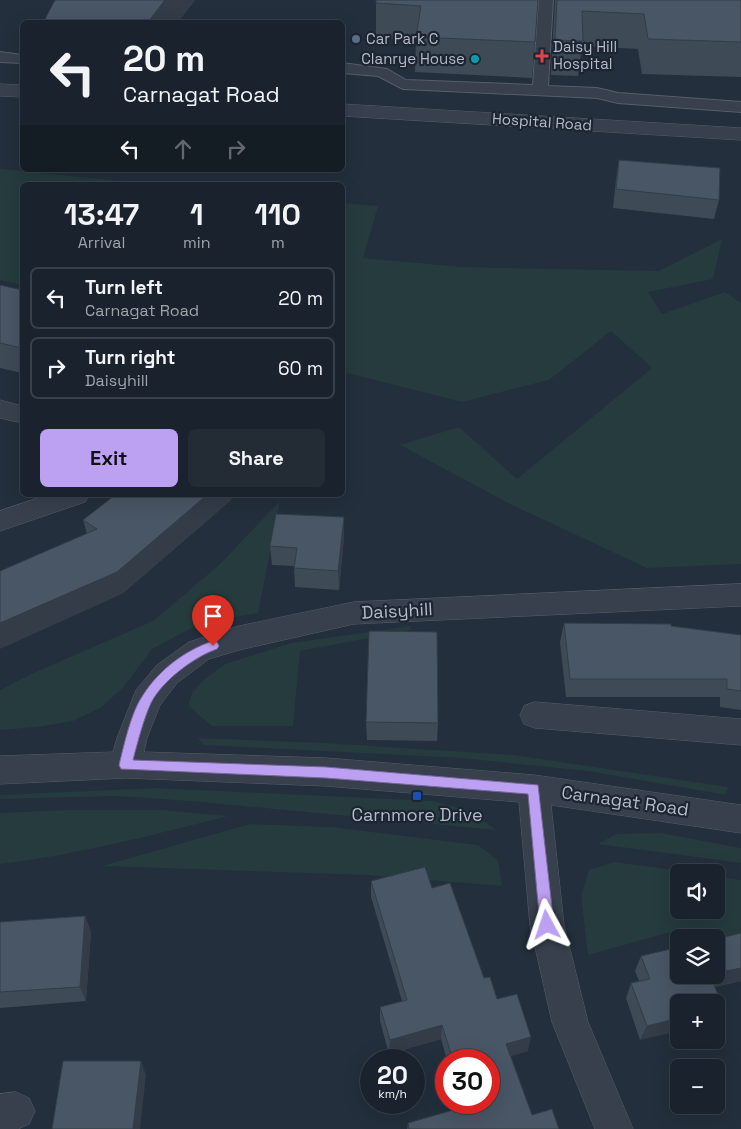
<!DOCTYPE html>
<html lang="en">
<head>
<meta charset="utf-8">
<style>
	body { margin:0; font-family:"Space Grotesk",sans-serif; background:#232b35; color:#f1f3f6; height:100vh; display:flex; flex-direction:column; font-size:19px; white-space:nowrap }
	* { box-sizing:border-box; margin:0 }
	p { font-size:16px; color:#9fa4aa }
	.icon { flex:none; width:28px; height:28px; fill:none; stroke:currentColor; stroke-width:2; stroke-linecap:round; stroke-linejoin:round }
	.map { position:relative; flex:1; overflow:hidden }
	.side { position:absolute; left:20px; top:182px; width:325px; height:315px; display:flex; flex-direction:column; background:#1a232d; border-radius:8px; box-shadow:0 5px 20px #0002,0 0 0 1px #384049 }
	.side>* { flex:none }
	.guide { position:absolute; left:20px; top:20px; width:325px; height:152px; border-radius:8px; box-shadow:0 5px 20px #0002,0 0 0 1px #384049; background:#1a232d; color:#f1f3f6; overflow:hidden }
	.tools { position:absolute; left:670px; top:864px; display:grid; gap:10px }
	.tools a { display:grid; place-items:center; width:55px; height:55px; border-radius:8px; background:#1a232d; box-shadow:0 5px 20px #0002,0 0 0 1px #384049; font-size:25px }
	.speed { position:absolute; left:360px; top:1049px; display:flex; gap:10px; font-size:25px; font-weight:700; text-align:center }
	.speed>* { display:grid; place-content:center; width:65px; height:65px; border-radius:50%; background:#1a232d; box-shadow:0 5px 20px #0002,0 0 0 1px #384049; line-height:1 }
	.speed small { font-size:12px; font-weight:400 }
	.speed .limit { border:8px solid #d22; background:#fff; color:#111 }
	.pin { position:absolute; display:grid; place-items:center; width:42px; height:42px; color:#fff; margin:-51px -21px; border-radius:50% 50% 50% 0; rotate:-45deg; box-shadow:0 0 5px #0007 }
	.pin .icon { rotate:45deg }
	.me { position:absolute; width:55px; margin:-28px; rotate:355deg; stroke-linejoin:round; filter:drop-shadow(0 0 4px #0008) }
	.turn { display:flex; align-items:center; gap:18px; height:105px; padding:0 20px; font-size:22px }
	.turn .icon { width:65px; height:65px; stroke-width:2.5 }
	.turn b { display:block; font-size:35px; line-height:42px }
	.lanes { display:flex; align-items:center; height:48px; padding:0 20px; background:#0003; justify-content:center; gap:25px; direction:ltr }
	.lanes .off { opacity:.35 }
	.eta { display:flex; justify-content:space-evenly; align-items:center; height:85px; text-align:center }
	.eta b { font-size:30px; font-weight:800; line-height:35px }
	.button { display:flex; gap:10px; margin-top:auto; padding:10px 20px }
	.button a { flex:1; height:58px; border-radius:8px; background:#bca0f2; color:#111; font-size:20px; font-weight:800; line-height:58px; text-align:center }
	.button a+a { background:#232b35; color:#f1f3f6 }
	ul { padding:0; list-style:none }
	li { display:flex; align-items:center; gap:15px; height:62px; margin:0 10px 8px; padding:0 10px; border:2px solid #384049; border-radius:8px }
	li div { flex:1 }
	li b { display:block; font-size:19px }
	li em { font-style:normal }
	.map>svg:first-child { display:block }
</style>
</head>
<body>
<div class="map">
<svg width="741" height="1129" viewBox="0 0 741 1129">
	<rect width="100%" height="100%" fill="#232f3c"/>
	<g fill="#253b3d">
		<polygon points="0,169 163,185 22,185 22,285 0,280"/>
		<polygon points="343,203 378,206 363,258 462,267 659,271 722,239 713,279 648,292 662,314 725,292 741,303 741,564 647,568 512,505 400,445 459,427 517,479 652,368 611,331 549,380 462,402 343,372"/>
		<polygon points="280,501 258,613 201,623 152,649 123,688 100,708 73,721 37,727 0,730 0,690 31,674 153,621 219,565"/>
		<polygon points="411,626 411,630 300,651 293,726 212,726 188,706 192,693 205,679 225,664 291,643"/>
		<polygon points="198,738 324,743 514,755 728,787 726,795 588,771 460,758 203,745"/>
		<polygon points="156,788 433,801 472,812 496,830 190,801 116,796 0,799 0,795"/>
		<path d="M68,810H163L228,816C152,835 77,855 0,864V813Z"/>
		<polygon points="250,824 331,827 478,845 498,860 502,886 367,875 102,866"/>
		<polygon points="661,833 741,848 741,863 598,844 616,834"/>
		<polygon points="614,862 690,872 679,872 679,910 716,910 716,876 741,880 741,946 716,940 716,938 703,937 674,931 588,955 581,896 589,870"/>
	</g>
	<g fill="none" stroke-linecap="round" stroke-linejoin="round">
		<g stroke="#555e6a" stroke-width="2">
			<g id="service">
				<polygon points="539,0 553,0 548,86 597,88 618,93 741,102 741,112 618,103 597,98 403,89 378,76 342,73 342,63 387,69 406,80 533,85"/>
				<polygon points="0,52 22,55 22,63 0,62"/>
			</g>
		</g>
		<g stroke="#555e6a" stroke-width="1">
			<g id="minor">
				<polygon points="0,84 22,85 22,97 0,96"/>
				<polygon points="342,104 741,128 741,140 342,116"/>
				<polygon points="0,400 22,406 22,420 17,422 0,418"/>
				<polygon points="47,495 89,495 85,502 0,531 0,511"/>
				<polygon points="741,584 741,606 354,624 239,650 209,659 177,683 160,705 147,738 144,752 326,758 534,775 741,805 741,833 551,805 564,925 588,1022 633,1129 595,1129 552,1022 530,925 519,802 326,786 126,778 0,784 0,756 113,752 117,738 136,690 157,665 189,642 239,626 354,602"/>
				<polygon points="535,702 741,719 741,745 535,728 524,724 520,715 524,706"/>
				<polygon points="16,1092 29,1098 35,1111 29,1124 18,1129 0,1129 0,1094"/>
			</g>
		</g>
		<use href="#service" fill="#37404c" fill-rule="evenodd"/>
		<use href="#minor" fill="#37404c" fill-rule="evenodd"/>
	</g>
	<g fill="#3f4a57">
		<polygon points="195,0 178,22 44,22 44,21"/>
		<polygon points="538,0 535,42 532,78 415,72 416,40 376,38 376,3"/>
		<polygon points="555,0 741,0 741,77 642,74 638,49 582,46 578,76 551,75"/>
		<polygon points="619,160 719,200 714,219 613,208 616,179"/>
		<polygon points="0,285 22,290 22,373 0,368"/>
		<polygon points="231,500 122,594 87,534 83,520"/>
		<polygon points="344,537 339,590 295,587 294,566 272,565 270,546"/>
		<polygon points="564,623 671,626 741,635 741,710 720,707 720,697 566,697 560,642"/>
		<polygon points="366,722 438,723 437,741 367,740"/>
		<polygon points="371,881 432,888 484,978 497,999 528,1051 511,1056 532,1115 559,1129 407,1129 408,1123 461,1108 460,1102 489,1102 489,1060 447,1060 441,1039 389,1054 380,1021 380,1007 402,1001 371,897"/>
		<polygon points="85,916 91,932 86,1001 0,1008 0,922"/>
		<polygon points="741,933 741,981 715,987 640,1040 626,998 631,983 639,981 635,971 641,956"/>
	</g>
	<g fill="#333c47">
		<polygon points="165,0 195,0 178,22 148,22"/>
		<polygon points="207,495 233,495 231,500 122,594 0,649 0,623"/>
		<polygon points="344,517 344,537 339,590 338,571"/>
		<polygon points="85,916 91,932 86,1001 80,987"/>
		<polygon points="741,968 741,981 702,989 710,975 716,975 716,973"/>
		<polygon points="723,1007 716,1020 716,1009"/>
		<polygon points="679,1018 679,1031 640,1040 647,1026"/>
		<polygon points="442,1025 441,1039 389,1054 390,1040"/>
		<polygon points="531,1037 528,1051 503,1058 506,1044"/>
		<polygon points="141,1061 146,1075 140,1129 133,1129"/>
	</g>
	<g fill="#495665" stroke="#333c47">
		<polygon points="55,0 165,0 148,22 72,22 44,21"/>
		<polygon points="376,0 538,0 535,42 416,37 421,6 376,3"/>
		<polygon points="557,0 741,0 741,42 648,39 644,14 582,11 583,41 555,40"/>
		<polygon points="619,160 720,168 719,200 616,189"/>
		<polygon points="0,285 22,290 22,348 0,343"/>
		<polygon points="115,495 207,495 117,572 0,623 0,571 97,529 83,520"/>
		<polygon points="276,514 344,517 338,571 294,568 297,548 270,546"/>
		<polygon points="564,623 671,624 671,626 741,635 741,691 727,689 727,679 570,679"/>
		<polygon points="369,631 437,632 438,723 366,722"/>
		<polygon points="425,867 432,888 450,883 484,978 490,977 497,999 517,994 531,1037 506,1044 532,1115 552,1109 559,1129 409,1129 408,1123 467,1106 466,1102 489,1102 489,1060 453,1060 442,1025 390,1040 380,1007 407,1000 371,881"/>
		<polygon points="85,916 80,987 0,992 0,922"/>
		<polygon points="741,933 741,968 716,973 716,939"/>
		<polygon points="679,947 679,975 710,975 723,1007 716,1009 716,1002 679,1002 679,1018 647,1026 631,983 650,979 641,956"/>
		<polygon points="63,1061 141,1061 133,1129 52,1129"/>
	</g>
	<path fill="#bca0f2" stroke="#7a689d" d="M213,641L217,642L219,646L217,649C194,657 162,681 151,703C143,721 138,741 133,760L326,767L538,785L554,925L552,930L547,932L542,930L540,925L528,794L326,778L121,769L119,765C124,745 131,712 143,695C159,670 185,650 213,641Z"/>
	<circle fill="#5c6f8a" stroke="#1c2531" stroke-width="2" cx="356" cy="39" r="5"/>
	<path fill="#e0444e" stroke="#1c2531" stroke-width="2" d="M539.5 48.5h5v5h5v5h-5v5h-5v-5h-5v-5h5z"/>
	<circle fill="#0f9aa8" stroke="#1c2531" stroke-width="2" cx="475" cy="59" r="5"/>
	<rect fill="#1a4fb4" stroke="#1c2531" stroke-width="2" x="412" y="791" width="10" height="10" rx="2.5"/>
	<g text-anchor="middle" stroke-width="4.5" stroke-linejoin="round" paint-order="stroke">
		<g font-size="15" fill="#b2bbc7" stroke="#1c2531" text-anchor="start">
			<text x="366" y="44">Car Park C</text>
			<text x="553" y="52">Daisy Hill<tspan x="553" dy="17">Hospital</tspan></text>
			<text x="465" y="64" text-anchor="end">Clanrye House</text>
		</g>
		<g font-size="15" fill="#b2bbc7" stroke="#1c2531">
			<text transform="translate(542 122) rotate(4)" y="5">Hospital Road</text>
		</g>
		<g font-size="18" fill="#b2bbc7" stroke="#1c2531">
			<text transform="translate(397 611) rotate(-3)" y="6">Daisyhill</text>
			<text transform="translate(625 801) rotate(8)" y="6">Carnagat Road</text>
		</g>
		<g font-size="18" fill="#b2bbc7" stroke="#1c2531">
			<text x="417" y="821">Carnmore Drive</text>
		</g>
	</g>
</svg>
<div class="tools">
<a><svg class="icon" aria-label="sound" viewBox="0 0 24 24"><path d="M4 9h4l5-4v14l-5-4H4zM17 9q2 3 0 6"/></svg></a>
<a><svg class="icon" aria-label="layers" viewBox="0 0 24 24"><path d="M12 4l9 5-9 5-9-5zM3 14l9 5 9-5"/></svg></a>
<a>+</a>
<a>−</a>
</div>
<div class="speed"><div>20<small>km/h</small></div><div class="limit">30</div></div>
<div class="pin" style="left:213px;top:646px;background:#d93025"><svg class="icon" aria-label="arrive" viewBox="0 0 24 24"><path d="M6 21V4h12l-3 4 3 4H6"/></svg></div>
<svg class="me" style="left:547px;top:925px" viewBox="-20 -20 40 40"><path d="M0-17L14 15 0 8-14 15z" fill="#bca0f2" stroke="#fff" stroke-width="4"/></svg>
<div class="guide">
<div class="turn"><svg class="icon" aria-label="left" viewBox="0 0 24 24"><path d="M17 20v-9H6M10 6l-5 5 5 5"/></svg><div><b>20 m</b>Carnagat Road</div></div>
<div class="lanes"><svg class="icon" aria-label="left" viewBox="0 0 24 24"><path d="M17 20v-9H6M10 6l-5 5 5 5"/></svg><svg class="icon off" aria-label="ahead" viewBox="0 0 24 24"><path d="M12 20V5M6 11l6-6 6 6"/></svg><svg class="icon off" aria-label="right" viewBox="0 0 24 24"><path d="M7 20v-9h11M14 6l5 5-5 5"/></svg></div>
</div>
<section class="side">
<div class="eta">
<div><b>13:47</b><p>Arrival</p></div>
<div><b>1</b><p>min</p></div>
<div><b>110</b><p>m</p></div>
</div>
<ul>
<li><svg class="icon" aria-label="left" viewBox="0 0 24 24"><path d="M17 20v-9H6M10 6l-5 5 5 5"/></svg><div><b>Turn left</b><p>Carnagat Road</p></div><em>20 m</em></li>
<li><svg class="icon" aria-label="right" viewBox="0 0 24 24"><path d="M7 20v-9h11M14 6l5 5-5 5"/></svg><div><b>Turn right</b><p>Daisyhill</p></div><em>60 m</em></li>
</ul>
<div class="button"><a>Exit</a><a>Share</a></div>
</section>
</div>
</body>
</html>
